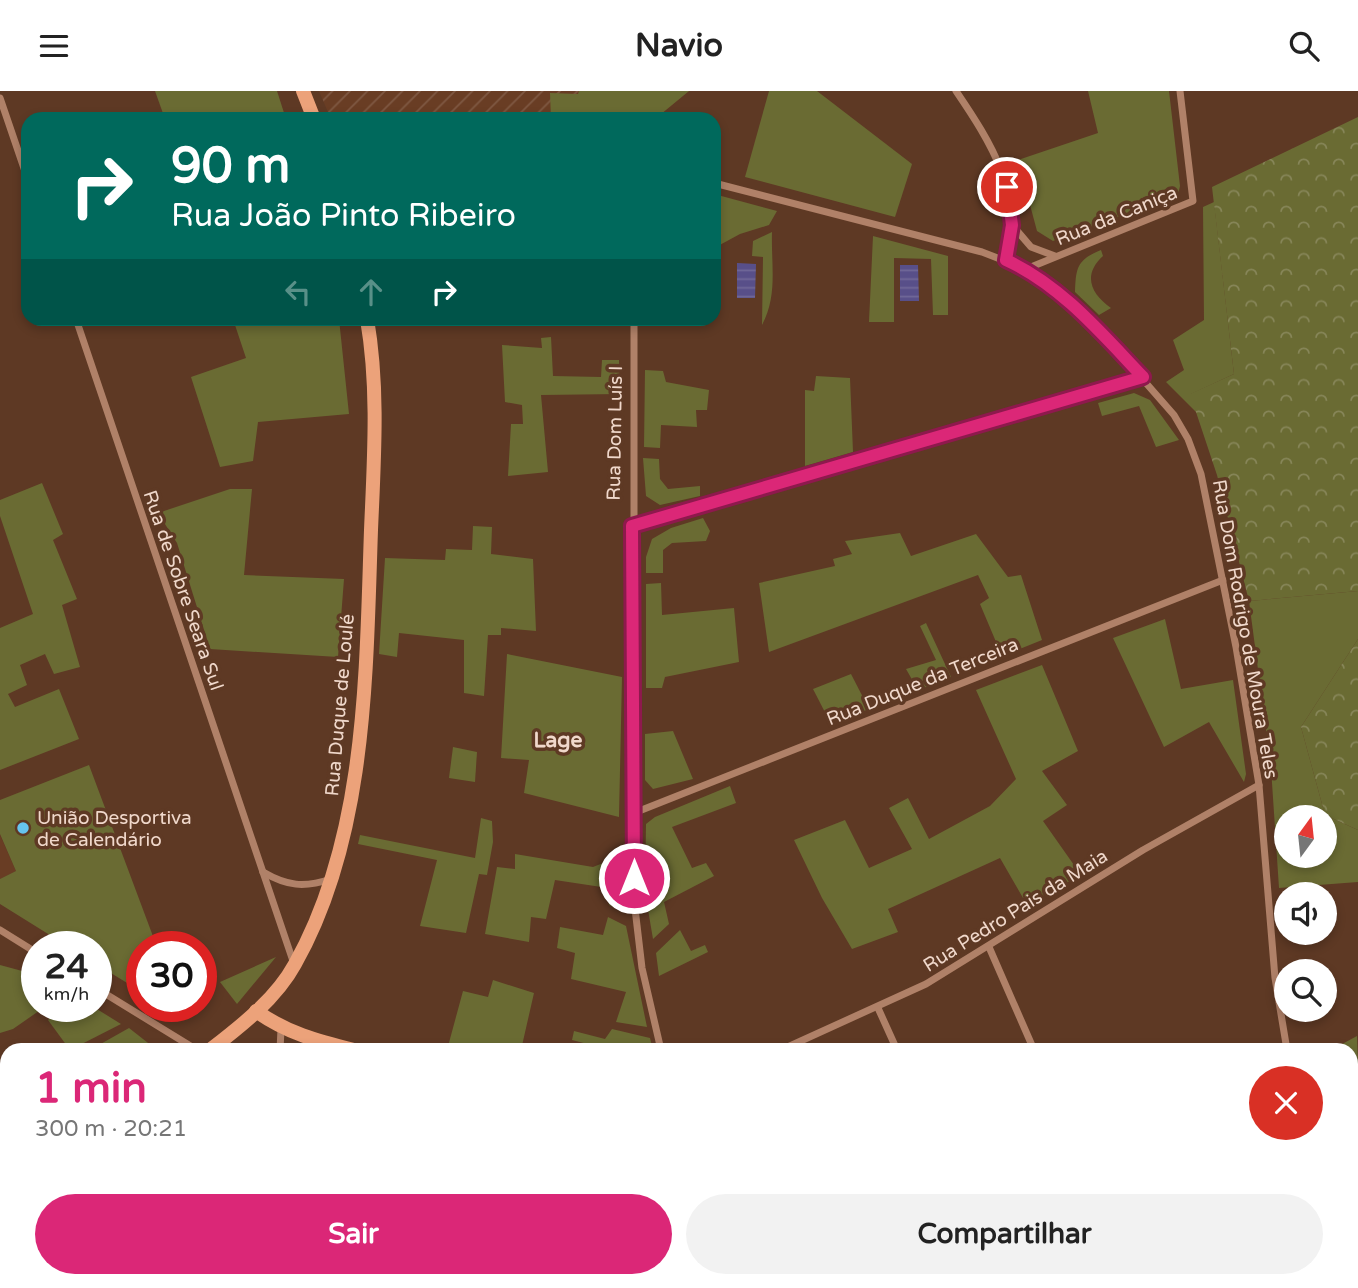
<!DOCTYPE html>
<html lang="pt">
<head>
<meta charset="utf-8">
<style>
	body { margin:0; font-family:"Varela Round",sans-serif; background:#f2f2f2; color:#222; height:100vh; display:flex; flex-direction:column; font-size:26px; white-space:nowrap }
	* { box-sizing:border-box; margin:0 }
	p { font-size:23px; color:#767676 }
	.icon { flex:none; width:38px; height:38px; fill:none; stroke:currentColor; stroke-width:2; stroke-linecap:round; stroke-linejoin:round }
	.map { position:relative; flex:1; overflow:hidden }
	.side { position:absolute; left:0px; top:952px; width:1358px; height:245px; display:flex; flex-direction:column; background:#fff; border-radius:21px 21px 0 0; box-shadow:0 4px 10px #0003 }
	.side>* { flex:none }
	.banner { position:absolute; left:21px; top:21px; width:700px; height:214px; border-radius:21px; box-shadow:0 4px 10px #0003; background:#00695c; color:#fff; overflow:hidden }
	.needle { width:46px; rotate:15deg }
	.fabs { position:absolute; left:1274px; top:714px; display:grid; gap:14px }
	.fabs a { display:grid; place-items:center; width:63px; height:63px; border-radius:50%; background:#fff; box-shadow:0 4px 10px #0003; font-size:35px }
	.speed { position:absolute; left:21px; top:840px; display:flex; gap:14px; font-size:35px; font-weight:700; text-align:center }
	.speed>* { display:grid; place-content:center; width:91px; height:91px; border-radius:50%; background:#fff; box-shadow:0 4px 10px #0003; line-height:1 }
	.speed small { font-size:18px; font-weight:400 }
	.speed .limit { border:10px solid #d22; background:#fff; color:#111 }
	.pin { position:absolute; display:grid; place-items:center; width:60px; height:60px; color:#fff; margin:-30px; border:4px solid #fff; border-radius:50%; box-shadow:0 2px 7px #0007 }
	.me { position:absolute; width:77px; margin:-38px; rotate:0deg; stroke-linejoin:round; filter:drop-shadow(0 0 5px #0008) }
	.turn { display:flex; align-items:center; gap:24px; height:147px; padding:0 35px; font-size:32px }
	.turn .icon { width:91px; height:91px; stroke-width:2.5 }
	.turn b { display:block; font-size:49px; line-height:60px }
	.lanes { display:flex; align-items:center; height:66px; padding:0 35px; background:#0003; justify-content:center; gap:35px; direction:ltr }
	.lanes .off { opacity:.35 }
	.round { display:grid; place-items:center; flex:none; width:74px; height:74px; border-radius:37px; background:#f2f2f2 }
	.summary { display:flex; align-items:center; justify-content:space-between; height:119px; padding:0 35px }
	h1 { font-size:42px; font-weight:700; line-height:52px; color:#db2777 }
	.action { display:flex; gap:14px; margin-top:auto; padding:14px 35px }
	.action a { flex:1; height:80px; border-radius:42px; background:#db2777; color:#fff; font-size:28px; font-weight:700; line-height:80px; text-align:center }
	.action a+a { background:#f2f2f2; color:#222 }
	header { display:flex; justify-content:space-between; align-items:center; height:91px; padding:0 35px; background:#fff; font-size:32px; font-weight:700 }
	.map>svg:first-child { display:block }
</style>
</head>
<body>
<header><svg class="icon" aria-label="menu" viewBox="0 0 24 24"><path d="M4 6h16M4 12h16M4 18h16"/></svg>Navio<svg class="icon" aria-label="search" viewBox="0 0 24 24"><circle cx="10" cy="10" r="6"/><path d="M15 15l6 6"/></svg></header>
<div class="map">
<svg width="1358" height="1197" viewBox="0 0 1358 1197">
	<defs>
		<pattern id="industrial-furrows" width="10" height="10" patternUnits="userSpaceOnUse" patternTransform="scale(1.75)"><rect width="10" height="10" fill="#693d24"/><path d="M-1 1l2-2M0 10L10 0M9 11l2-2" fill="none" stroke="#7f5842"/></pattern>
		<pattern id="forest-crowns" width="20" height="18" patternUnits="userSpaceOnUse" patternTransform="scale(1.75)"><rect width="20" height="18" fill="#6a6b33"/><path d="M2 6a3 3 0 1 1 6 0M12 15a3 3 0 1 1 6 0" fill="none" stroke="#878659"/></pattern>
		<pattern id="water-rules" width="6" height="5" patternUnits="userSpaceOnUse" patternTransform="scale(1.75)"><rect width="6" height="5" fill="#584f89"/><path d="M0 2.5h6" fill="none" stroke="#706898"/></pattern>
	</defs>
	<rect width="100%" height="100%" fill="#5e3924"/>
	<polygon fill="#693d24" points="0,744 16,780 0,788"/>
	<polygon fill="url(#industrial-furrows)" points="319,0 689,0 655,28 331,28"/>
	<g fill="#6a6b33" fill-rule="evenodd">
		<polygon points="155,0 277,0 286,28 165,28"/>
		<polygon points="579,0 689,0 655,28 551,28 550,2 578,3"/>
		<polygon points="769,0 817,0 912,73 895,126 745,86"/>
		<polygon points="1088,0 1169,0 1180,95 1178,104 1053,150 1037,140 1018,69 1098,42"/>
		<polygon points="714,103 777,120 769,134 740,143 716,156 718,129 714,128"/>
		<polygon points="1214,111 1234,283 1191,303 1197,322 1166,291 1184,279 1173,249 1204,229 1203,116"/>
		<path d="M772,141C771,175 778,204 762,234L763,166L752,165L753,150Z"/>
		<polygon points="873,145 948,165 948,224 933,224 931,168 894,167 894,231 869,231"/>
		<path d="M1101,159L1103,165C1082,184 1091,203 1111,217L1099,224L1075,201C1076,176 1077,169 1101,159Z"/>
		<polygon points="233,228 339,228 349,323 258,331 253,370 220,376 191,286 246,267"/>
		<polygon points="551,246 553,285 601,286 602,269 619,269 620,303 541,304 548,381 508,385 511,333 523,333 522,314 505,311 502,254 542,257 541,247"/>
		<polygon points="645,279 663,280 666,291 709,299 707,319 696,319 697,336 661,334 660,357 644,356"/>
		<polygon points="816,285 850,287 853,361 805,375 805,299 814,300"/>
		<polygon points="1134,302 1150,309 1179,349 1156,356 1139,315 1102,325 1098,312"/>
		<polygon points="643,367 659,368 660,388 668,398 700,395 700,405 660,414 646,405"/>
		<polygon points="42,392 63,443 53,449 77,508 62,514 80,576 54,583 45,563 20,574 27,594 8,603 15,616 59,598 79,648 0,679 0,537 33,523 0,425 0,409"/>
		<polygon points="230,398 252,398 244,484 344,488 338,566 210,558 177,452 158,422"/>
		<polygon points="703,427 710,440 706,450 672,452 663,459 663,482 646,482 646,466 652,448 671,437"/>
		<polygon points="473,435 492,436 491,463 533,468 536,540 501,537 501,544 488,544 484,605 464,602 464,549 399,542 397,566 379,563 385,467 445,469 446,458 472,459"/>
		<polygon points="900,442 911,465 976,443 1008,486 1021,484 1042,549 1002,565 980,513 989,507 978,484 769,561 759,492 835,475 833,468 852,463 845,450"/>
		<polygon points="661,492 662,524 734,517 739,571 665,586 662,597 646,597 646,493"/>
		<path d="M1358,500V548L1301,636L1325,724L1358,739V791L1279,797L1271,677L1249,510ZM1286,726H1325V765H1286Z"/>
		<polygon points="1165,528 1181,598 1233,589 1246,683 1244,691 1209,631 1164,656 1113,547"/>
		<polygon points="926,532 951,586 918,599 906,578 936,569 920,535"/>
		<polygon points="507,563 622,586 619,726 524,702 529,669 501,667"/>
		<polygon points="1042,574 1078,660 1042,680 1067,714 1043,730 1081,784 1027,814 1000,767 888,818 898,841 852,858 822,807 794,749 845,729 869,777 912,758 889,717 908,707 929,748 990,715 1016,688 976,599"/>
		<polygon points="851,583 869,618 831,633 813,598"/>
		<polygon points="673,640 693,688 653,698 645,689 645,643"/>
		<polygon points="453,656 477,661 475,691 449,687"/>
		<polygon points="89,674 157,856 142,856 142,901 96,873 96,856 69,856 0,813 0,788 16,780 0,743 0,709"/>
		<polygon points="730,695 736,712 672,736 692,777 706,772 714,785 664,811 669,833 653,848 645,801 646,733 655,726"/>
		<polygon points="481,727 492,730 493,751 487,784 479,783 466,842 420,835 437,769 358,753 360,744 475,767"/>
		<polygon points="515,763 593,776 618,766 624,821 609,814 608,797 555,789 546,828 531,826 529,851 485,843 497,776 515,778"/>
		<polygon points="608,826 626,835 647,936 616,931 626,901 571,888 575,862 557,857 560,836 603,844"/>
		<polygon points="680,839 691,860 705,854 708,861 659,885 656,862"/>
		<polygon points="276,866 237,913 220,891"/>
		<polygon points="0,874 37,884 37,915 46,915 13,938 0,942"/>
		<polygon points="493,889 534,902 521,959 447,959 463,900 488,906"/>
		<polygon points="62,915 92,915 121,933 70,959 48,929"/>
		<polygon points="129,937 157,959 90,959"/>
		<polygon points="612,938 650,947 653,959 599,959 599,956 572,949 574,940 605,948"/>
		<polygon points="1357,945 1358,975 1351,978 1351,959 1331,959"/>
		<polygon points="7,1182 7,1190 270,1190 270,1197 0,1197 0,1189"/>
	</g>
	<g fill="url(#forest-crowns)">
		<polygon points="1358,26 1358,500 1249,510 1217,384 1190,303 1234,283 1212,96"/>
		<polygon points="1358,548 1358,739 1325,724 1301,636"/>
	</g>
	<g fill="url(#water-rules)">
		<polygon points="737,172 756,173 755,207 737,207"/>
		<polygon points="900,174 918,174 919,210 900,210"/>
	</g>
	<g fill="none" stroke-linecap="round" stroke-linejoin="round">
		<g stroke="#b08168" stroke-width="7">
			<path d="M956,0C990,50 1026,106 1006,169"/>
			<polyline points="0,7 28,89"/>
			<polyline points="714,92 982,161 1026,178 1063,206 1124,267 1174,324 1188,348 1201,383 1236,556 1259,694 1275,887 1287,959"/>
			<polyline points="1013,135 1031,156 1055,165"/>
			<polyline points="1026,178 1193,110 1180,0"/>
			<polyline points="76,228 294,873"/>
			<polyline points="634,228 634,809 642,877 661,959"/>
			<polyline points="632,435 1143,286"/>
			<polyline points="634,722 1223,489"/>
			<path d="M263,781C287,795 304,797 331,788"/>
			<polyline points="0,839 37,862"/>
			<polyline points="989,856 1034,959"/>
			<polyline points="96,897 197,959"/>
			<polyline points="878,917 897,959"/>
			<polyline points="280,959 281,938"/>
			<polyline points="781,959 926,893 1143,759 1259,694"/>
			<polyline points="1351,1070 1358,1080"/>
			<polyline points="284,1190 287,1197"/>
			<polyline points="464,1190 472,1197"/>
			<polyline points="1000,1190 1003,1197"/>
			<polyline points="1134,1190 1137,1197"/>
			<polyline points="401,1197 422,1190"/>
		</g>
		<g stroke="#eca27a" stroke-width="14">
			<polyline points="303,0 314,28"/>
			<path d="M256,920C287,942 317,950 354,959"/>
			<path d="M210,959C241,935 276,908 295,873C367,745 366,582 371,439C374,368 379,297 367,228"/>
			<polyline points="0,1174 7,1167"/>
			<polyline points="736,1190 738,1197"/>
		</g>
	</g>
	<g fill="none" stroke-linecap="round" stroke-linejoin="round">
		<g stroke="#8e194d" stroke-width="18">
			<path id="route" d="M634,787L632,435L1143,286C1102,243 1061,194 1006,169L1012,134L1007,96"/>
		</g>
		<use href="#route" stroke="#db2777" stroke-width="12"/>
	</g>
	<circle fill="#66c4ef" stroke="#5e3924" stroke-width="2.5" cx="23" cy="737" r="7"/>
	<g text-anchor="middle" stroke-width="7" stroke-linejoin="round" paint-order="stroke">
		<g font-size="19" fill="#f0d8cb" stroke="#5e3924">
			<text transform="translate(1116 124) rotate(-22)" y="7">Rua da Caniça</text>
			<text transform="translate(614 342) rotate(-89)" y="7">Rua Dom Luís I</text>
			<text transform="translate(184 499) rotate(71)" y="7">Rua de Sobre Seara Sul</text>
			<text transform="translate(1246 538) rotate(80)" y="7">Rua Dom Rodrigo de Moura Teles</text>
			<text transform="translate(922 590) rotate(-22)" y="7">Rua Duque da Terceira</text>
			<text transform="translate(339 614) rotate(-85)" y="7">Rua Duque de Loulé</text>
			<text transform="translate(1015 819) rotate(-32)" y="7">Rua Pedro Pais da Maia</text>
		</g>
		<g font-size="19" fill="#f0d8cb" stroke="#5e3924" text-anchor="start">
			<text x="37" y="733">União Desportiva<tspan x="37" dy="22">de Calendário</tspan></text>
		</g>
		<g font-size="21" font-weight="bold" fill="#f0d8cb" stroke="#5e3924">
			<text x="558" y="656">Lage</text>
		</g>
	</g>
</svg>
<div class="fabs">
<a><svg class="needle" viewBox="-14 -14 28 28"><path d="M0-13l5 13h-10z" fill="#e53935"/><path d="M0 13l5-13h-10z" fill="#767676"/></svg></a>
<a><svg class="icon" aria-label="sound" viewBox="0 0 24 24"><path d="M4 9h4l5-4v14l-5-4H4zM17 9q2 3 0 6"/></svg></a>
<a><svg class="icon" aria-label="search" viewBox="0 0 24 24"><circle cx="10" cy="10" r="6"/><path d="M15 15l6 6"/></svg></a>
</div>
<div class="speed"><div>24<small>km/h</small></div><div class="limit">30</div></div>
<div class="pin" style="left:1007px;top:96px;background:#d93025"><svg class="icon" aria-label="arrive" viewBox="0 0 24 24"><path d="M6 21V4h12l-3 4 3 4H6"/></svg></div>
<svg class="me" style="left:634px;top:787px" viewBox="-20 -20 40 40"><circle r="17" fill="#db2777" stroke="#fff" stroke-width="3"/><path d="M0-11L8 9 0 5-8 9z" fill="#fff"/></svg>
<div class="banner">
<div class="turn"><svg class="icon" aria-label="right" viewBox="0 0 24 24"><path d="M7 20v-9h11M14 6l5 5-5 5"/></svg><div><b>90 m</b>Rua João Pinto Ribeiro</div></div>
<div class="lanes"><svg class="icon off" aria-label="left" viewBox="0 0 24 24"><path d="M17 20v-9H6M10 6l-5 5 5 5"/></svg><svg class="icon off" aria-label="ahead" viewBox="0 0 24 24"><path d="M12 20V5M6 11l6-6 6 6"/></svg><svg class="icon" aria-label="right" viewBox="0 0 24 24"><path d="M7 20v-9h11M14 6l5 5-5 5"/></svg></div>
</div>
<section class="side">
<div class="summary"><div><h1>1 min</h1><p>300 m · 20:21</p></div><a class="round" style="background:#d93025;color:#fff"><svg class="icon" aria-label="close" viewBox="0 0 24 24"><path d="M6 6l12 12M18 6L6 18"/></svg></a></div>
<div class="action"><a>Sair</a><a>Compartilhar</a></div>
</section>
</div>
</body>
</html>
